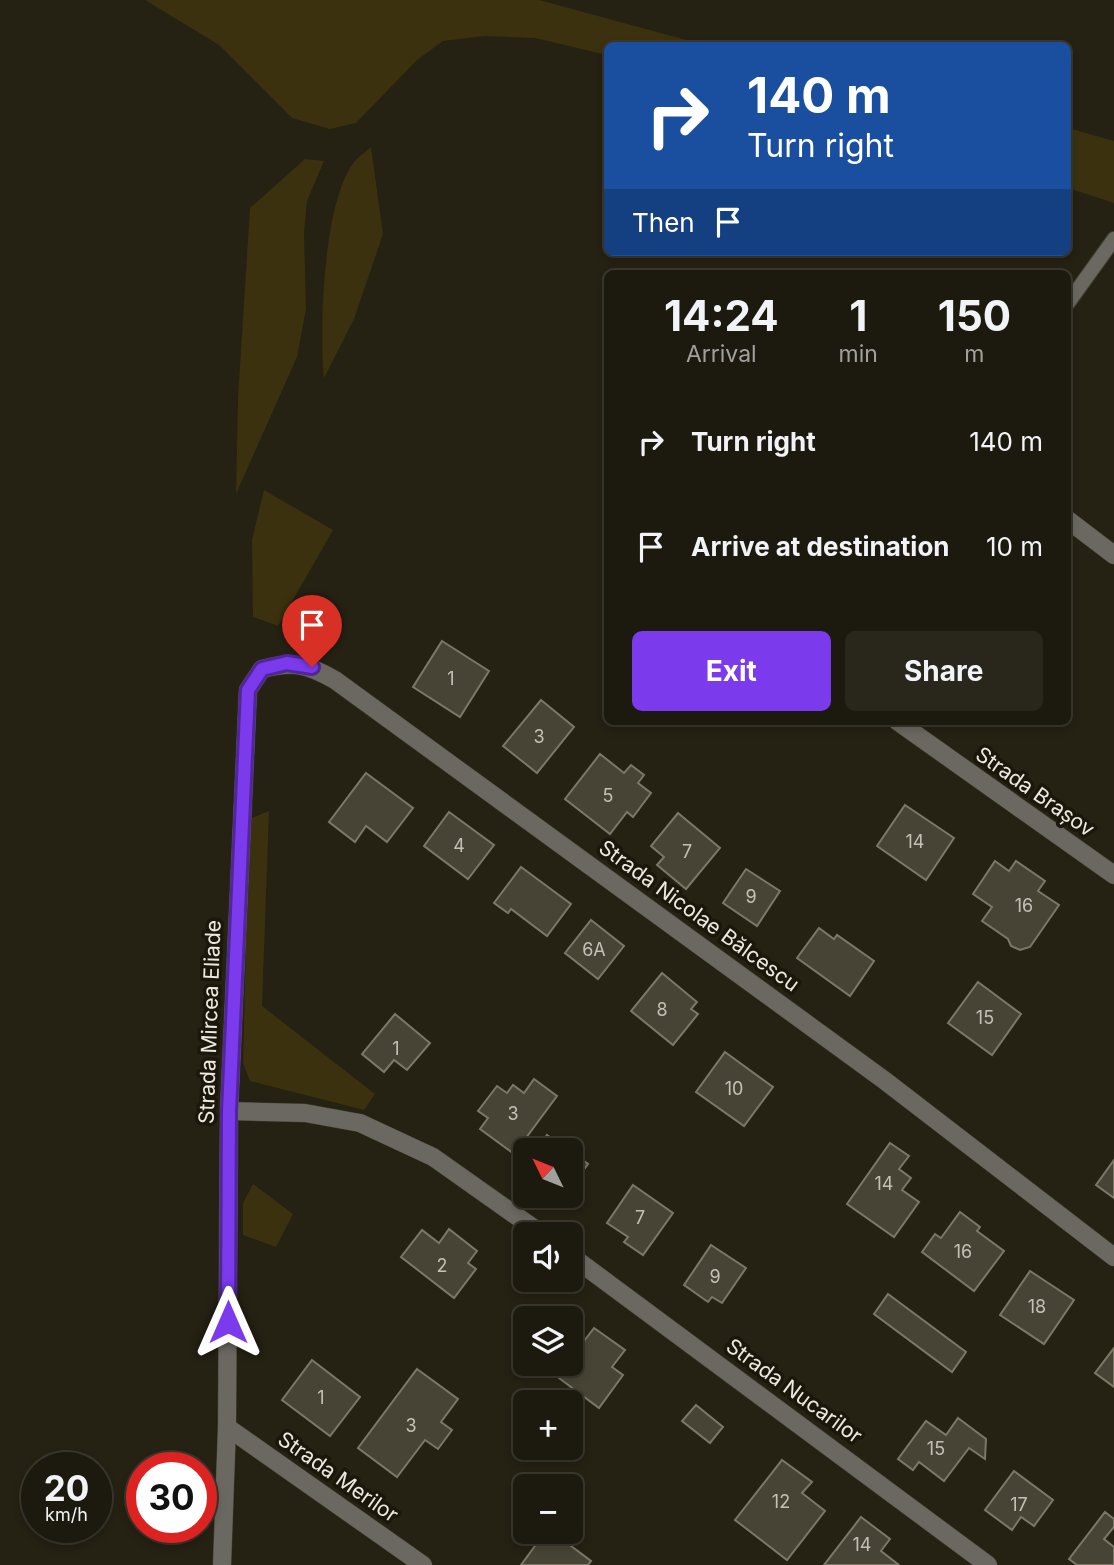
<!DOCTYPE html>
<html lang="en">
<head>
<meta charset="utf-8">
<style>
	body { margin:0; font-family:Inter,sans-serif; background:#29261c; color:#f1f3f6; height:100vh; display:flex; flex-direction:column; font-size:26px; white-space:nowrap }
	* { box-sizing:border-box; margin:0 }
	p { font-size:23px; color:#a0a09e }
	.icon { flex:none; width:38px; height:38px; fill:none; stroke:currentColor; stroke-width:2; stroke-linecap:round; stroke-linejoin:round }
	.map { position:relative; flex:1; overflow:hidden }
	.panel { position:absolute; left:604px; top:270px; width:467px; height:455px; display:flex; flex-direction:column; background:#1c190e; border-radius:10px; box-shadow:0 4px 10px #0003,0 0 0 2px #3a382e }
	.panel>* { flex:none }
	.top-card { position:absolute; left:604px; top:42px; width:467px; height:214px; border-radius:10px; box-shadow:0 4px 10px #0003,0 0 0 2px #3a382e; background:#1a4fa0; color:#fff; overflow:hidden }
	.needle { width:46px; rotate:313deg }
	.tools { position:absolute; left:513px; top:1138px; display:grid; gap:14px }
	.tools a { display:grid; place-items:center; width:70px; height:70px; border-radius:10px; background:#1c190e; box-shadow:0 4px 10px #0003,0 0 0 2px #3a382e; font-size:35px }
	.speed { position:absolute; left:21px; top:1452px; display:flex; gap:14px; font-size:35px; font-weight:700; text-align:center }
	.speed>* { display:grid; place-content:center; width:91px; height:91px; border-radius:50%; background:#1c190e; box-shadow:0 4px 10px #0003,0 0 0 2px #3a382e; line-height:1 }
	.speed small { font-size:18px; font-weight:400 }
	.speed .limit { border:10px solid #d22; background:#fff; color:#111 }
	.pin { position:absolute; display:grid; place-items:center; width:60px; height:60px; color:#fff; margin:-72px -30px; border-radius:50% 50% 50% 0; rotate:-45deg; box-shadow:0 0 7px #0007 }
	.pin .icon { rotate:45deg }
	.me { position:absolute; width:77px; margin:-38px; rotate:0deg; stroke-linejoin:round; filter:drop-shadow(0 0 5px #0008) }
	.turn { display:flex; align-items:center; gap:24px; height:147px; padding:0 28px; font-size:32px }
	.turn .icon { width:91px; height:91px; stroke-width:2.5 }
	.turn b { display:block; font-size:49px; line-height:60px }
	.then { display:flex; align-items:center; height:66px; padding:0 28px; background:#0003; gap:14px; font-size:26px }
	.eta { display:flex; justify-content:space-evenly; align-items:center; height:119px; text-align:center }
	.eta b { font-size:42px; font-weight:700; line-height:49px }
	.action { display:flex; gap:14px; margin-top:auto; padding:14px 28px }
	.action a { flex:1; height:80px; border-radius:10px; background:#7c3aed; color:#fff; font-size:28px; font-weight:700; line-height:80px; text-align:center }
	.action a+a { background:#29261c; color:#f1f3f6 }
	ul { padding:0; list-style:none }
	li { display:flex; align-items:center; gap:21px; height:105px; padding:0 28px }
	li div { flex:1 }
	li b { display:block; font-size:26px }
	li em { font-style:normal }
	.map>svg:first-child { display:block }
</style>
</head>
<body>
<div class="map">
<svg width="1114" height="1565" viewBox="0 0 1114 1565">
	<rect width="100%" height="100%" fill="#252113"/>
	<g fill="#3b310f">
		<polygon points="145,0 539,0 705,45 607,46 607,55 535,38 485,36 443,41 417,60 356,123 330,129 292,118 219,45"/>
		<polygon points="1068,128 1114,141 1114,203 1068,188"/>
		<path d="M371,147L383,234L354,319L324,378C319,330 323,199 355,161C359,156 366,152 371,147Z"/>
		<polygon points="305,159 324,161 307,201 304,233 306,309 297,357 236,494 238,398 250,208"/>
		<polygon points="264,490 333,530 278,626 253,617 252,540"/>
		<polygon points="269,811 262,1006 375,1094 364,1110 250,1081 243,1063 249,819"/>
		<polygon points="253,1184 293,1214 276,1247 243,1235 243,1203"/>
	</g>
	<g fill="#484435" stroke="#7c7767" stroke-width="2">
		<polygon points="442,641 489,671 460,717 413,687"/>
		<polygon points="541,700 574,727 537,773 503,746"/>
		<polygon points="600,754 624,773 631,765 644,775 638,783 651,793 633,817 627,812 610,834 565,799"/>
		<polygon points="366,773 413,808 387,842 366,826 355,842 329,822"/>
		<polygon points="905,805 954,838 926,880 877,846"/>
		<polygon points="449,812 494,845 468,879 424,846"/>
		<polygon points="678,813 720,848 686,889 657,865 664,857 651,846"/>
		<polygon points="995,861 1009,871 1016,861 1045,881 1038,891 1059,905 1030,947 1020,950 1011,946 1008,939 982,921 992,907 973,894"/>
		<polygon points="521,867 571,904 547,936 511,909 508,913 494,903"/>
		<polygon points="746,869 780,891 757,926 723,903"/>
		<polygon points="591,920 624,946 598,979 565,953"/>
		<polygon points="819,928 834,939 837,935 874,961 850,996 797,958"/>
		<polygon points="662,973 697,1002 691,1009 698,1014 673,1045 631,1011"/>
		<polygon points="978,982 1021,1014 992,1055 948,1023"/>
		<polygon points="395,1014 430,1043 407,1070 394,1060 384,1072 362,1054"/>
		<polygon points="725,1052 773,1087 744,1126 696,1092"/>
		<polygon points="534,1079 557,1096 514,1154 480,1129 488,1118 478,1111 497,1086 507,1093 513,1085 524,1093"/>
		<polygon points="547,1135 568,1150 537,1150"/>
		<polygon points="890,1143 909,1156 899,1169 911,1178 902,1190 919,1202 894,1237 847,1204"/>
		<polygon points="570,1151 588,1164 570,1188"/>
		<polygon points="1114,1160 1114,1198 1096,1185"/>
		<polygon points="633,1185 673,1213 643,1255 624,1242 628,1237 607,1223"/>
		<polygon points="960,1212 980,1227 977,1231 1004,1251 974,1291 922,1252 935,1234 941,1238"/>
		<polygon points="449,1229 477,1251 468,1263 476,1269 454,1298 401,1257 422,1230 439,1243"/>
		<polygon points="711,1245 746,1268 722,1303 712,1297 708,1302 684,1285"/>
		<polygon points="1030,1271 1074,1300 1044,1344 1000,1315"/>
		<polygon points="888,1294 966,1352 952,1372 874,1314"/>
		<polygon points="594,1328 625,1350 612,1367 623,1375 599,1408 559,1378 561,1375 547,1364 570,1363 570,1332 584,1341"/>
		<polygon points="1114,1348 1114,1387 1095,1373"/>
		<polygon points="312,1360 360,1397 330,1436 282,1400"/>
		<polygon points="417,1369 458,1399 441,1422 452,1430 438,1449 425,1440 397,1477 358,1448"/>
		<polygon points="696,1405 723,1427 710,1443 682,1421"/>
		<polygon points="958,1418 986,1439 985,1459 969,1448 944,1481 919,1462 913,1470 898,1459 926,1421 946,1435"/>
		<polygon points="782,1460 812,1482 802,1493 825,1511 787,1560 735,1520"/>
		<polygon points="1014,1471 1053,1500 1034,1526 1021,1517 1012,1530 985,1510"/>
		<polygon points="1105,1512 1114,1519 1114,1527 1104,1539 1114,1547 1114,1565 1077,1565 1069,1559"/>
		<polygon points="861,1517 890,1539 881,1551 899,1565 824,1565"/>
		<polygon points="546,1531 551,1531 591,1561 588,1565 521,1565"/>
	</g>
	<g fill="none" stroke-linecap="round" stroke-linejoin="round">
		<g stroke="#413d30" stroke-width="16">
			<polyline id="service" points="1068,303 1114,239"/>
		</g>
		<g stroke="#413d30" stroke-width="19">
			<g id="minor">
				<polyline points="1068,520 1114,555"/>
				<polyline points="897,721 1114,875"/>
				<polyline points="229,1111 305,1113 360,1123 433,1157 542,1234"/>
				<polyline points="570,1255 988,1565"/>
				<polyline points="227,1427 423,1565"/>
				<path d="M222,1565L227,1427L229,1111L248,690L262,669C294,661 307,664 335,680L884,1080L1114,1257"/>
			</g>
		</g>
		<use href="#service" stroke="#6a6861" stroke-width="14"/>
		<use href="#minor" stroke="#6a6861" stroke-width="18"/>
	</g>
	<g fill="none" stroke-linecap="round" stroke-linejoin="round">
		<g stroke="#51269a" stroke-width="18">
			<polyline id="route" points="228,1322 229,1111 248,690 262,669 287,663 312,667"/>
		</g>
		<use href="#route" stroke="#7c3aed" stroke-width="12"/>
	</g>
	<g text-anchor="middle" stroke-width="7" stroke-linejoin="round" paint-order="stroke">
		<g font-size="18" fill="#c3c0b6">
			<text x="451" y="685">1</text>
			<text x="539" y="743">3</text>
			<text x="608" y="802">5</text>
			<text x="915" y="848">14</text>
			<text x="459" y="852">4</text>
			<text x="687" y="858">7</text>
			<text x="751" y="903">9</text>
			<text x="1024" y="912">16</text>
			<text x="594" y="956">6A</text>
			<text x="662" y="1016">8</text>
			<text x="985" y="1024">15</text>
			<text x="396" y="1055">1</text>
			<text x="734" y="1095">10</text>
			<text x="513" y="1120">3</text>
			<text x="884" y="1190">14</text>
			<text x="640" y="1224">7</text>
			<text x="963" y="1258">16</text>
			<text x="442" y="1272">2</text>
			<text x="715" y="1283">9</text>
			<text x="1037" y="1313">18</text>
			<text x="321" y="1404">1</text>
			<text x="411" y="1432">3</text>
			<text x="936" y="1455">15</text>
			<text x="781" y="1508">12</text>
			<text x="1019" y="1511">17</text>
			<text x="862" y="1551">14</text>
		</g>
		<g font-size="21" fill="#eceae1" stroke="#1b170a">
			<text transform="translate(1035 792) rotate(35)" y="7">Strada Brașov</text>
			<text transform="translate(699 916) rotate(36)" y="7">Strada Nicolae Bălcescu</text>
			<text transform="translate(210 1022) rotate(-88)" y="7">Strada Mircea Eliade</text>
			<text transform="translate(794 1391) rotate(36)" y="7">Strada Nucarilor</text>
			<text transform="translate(338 1477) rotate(35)" y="7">Strada Merilor</text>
		</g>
	</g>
</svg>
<div class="tools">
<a><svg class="needle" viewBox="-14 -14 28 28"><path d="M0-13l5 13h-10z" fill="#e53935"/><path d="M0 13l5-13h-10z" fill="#a0a09e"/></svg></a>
<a><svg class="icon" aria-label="sound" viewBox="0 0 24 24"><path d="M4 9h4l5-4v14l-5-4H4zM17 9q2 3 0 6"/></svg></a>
<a><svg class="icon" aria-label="layers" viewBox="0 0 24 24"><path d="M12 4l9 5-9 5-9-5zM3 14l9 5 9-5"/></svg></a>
<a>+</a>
<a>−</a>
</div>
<div class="speed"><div>20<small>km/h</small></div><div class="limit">30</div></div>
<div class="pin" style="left:312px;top:667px;background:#d93025"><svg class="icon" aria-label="arrive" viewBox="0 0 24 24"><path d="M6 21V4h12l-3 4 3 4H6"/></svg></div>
<svg class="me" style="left:228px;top:1322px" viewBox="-20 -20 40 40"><path d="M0-17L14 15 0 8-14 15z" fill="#7c3aed" stroke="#fff" stroke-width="4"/></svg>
<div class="top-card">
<div class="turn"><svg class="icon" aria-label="right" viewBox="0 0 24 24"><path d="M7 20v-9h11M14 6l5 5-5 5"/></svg><div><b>140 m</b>Turn right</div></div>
<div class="then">Then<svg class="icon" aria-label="arrive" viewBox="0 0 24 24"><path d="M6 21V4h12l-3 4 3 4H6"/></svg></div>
</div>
<section class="panel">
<div class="eta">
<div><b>14:24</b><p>Arrival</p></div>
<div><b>1</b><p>min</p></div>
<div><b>150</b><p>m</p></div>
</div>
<ul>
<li><svg class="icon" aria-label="right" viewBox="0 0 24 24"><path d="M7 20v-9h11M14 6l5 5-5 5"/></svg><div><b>Turn right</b></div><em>140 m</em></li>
<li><svg class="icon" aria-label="arrive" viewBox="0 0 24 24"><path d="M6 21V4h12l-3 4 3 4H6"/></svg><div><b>Arrive at destination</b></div><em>10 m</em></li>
</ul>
<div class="action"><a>Exit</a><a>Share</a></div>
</section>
</div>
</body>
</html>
